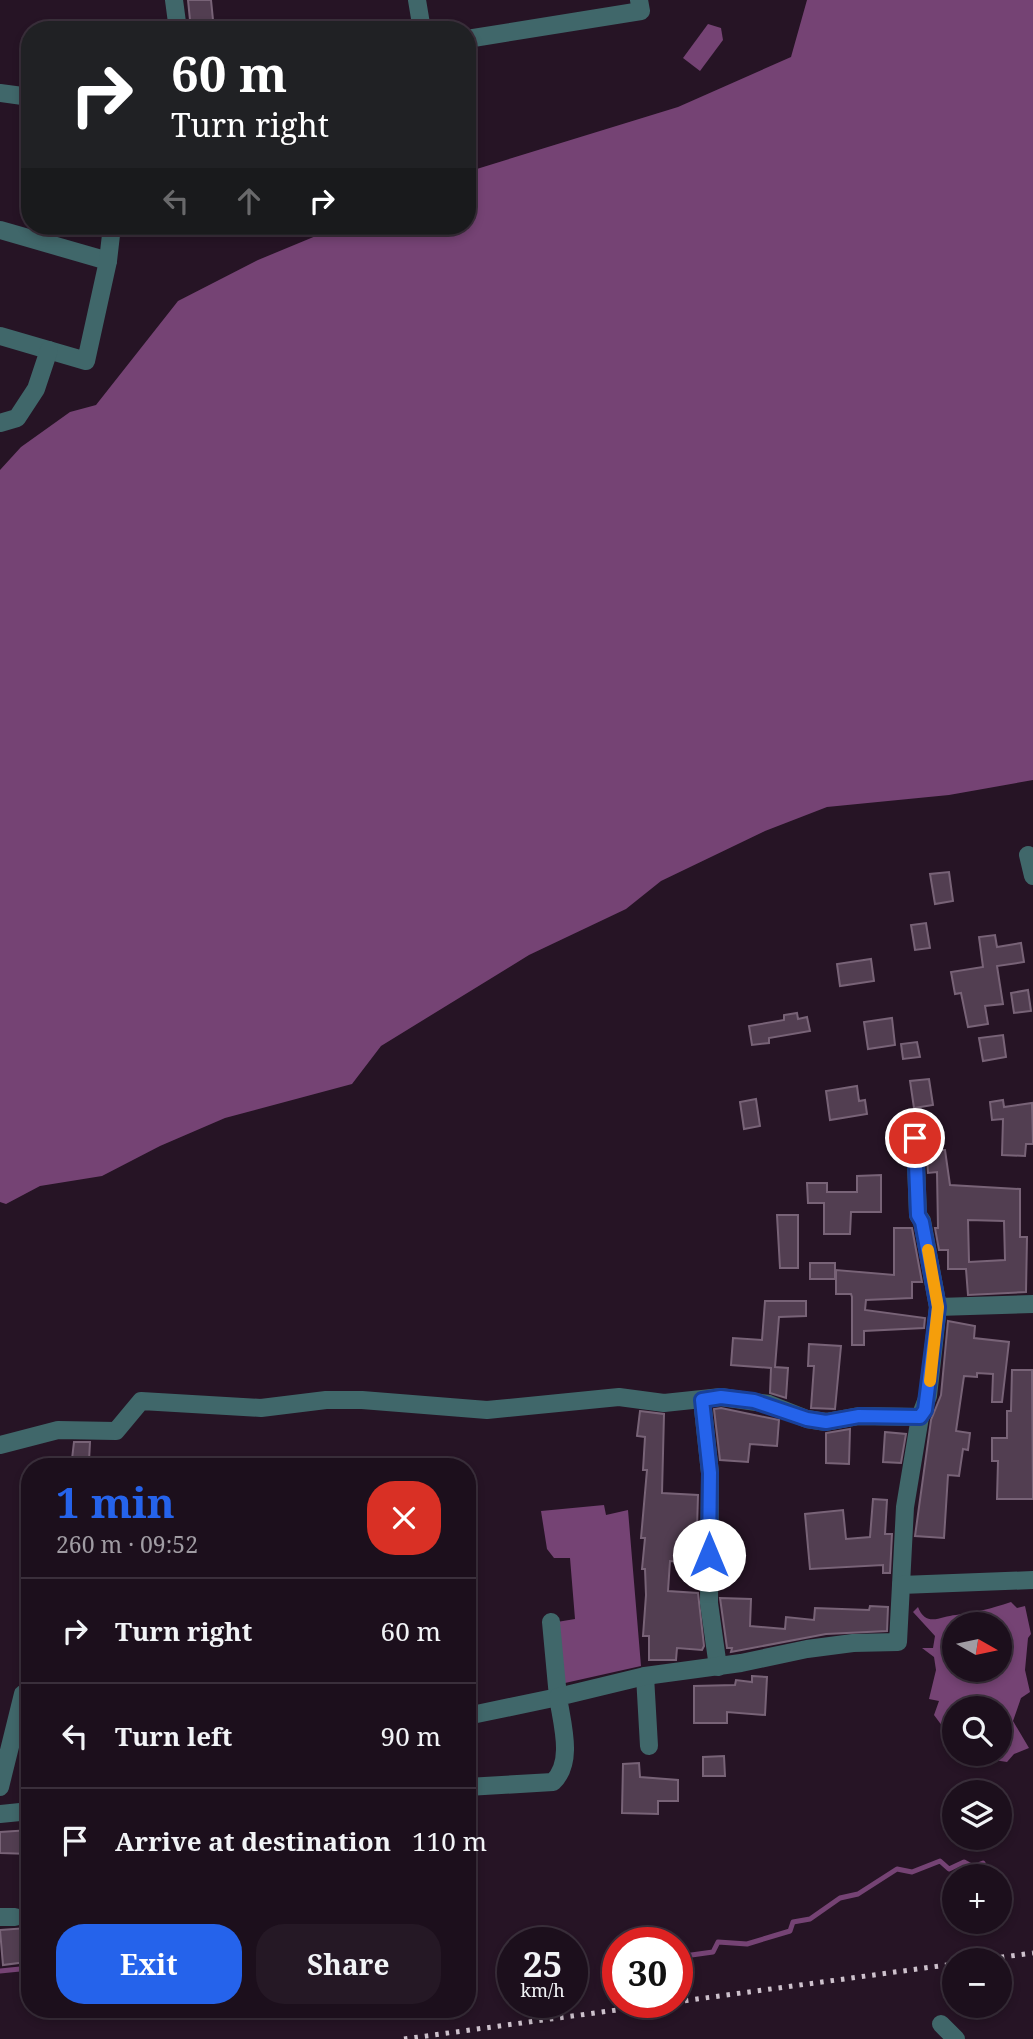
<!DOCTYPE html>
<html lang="en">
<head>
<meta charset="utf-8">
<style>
	body { margin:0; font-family:"Noto Serif",serif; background:#251825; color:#f1f3f6; height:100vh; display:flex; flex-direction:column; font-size:26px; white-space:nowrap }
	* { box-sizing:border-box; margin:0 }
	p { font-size:23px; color:#a09ca3 }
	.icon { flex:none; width:38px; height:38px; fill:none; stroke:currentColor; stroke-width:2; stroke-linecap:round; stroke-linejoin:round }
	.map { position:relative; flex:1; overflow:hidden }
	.drawer { position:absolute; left:21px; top:1458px; width:455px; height:560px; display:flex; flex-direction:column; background:#1c0f1c; border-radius:28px; box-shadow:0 4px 10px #0003,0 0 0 2px #3a2f3b }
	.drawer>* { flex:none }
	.top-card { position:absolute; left:21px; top:21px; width:455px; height:214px; border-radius:28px; box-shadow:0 4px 10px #0003,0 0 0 2px #3a2f3b; background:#202124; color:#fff; overflow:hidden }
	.needle { width:46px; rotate:99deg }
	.buttons { position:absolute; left:942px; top:1612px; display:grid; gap:14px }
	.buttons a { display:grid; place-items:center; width:70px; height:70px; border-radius:50%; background:#1c0f1c; box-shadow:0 4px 10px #0003,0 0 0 2px #3a2f3b; font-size:35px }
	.speed { position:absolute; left:497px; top:1927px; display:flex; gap:14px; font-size:35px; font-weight:700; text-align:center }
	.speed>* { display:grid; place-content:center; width:91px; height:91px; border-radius:50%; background:#1c0f1c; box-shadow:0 4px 10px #0003,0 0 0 2px #3a2f3b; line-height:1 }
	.speed small { font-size:18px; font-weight:400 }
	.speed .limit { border:10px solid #d22; background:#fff; color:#111 }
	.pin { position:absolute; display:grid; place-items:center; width:60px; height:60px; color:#fff; margin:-30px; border:4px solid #fff; border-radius:50%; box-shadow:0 2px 7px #0007 }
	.me { position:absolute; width:77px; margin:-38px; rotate:0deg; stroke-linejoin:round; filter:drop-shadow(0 0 5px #0008) }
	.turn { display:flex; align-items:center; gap:24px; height:147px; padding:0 35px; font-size:32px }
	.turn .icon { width:91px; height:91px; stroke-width:2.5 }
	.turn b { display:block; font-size:49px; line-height:60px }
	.lanes { display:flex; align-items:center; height:66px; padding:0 35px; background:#0003; justify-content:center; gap:35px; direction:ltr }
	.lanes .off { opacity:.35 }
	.round { display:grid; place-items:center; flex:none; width:74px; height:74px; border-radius:28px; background:#251825 }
	.headline { display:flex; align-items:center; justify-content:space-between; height:119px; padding:0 35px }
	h1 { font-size:42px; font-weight:700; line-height:52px; color:#2563eb }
	.cta { display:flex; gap:14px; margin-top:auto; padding:14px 35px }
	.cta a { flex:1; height:80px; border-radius:28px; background:#2563eb; color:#fff; font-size:28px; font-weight:700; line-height:80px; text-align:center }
	.cta a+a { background:#251825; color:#f1f3f6 }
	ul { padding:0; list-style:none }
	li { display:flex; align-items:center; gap:21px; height:105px; padding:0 35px; border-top:2px solid #3a2f3b }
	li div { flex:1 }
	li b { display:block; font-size:26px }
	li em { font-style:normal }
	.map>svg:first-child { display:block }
</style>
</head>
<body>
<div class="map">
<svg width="1033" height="2039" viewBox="0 0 1033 2039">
	<rect width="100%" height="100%" fill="#261425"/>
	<g fill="#754374" fill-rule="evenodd">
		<polygon points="807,0 1033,0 1033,780 949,795 827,807 765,831 661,881 626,909 529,955 381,1046 352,1084 225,1118 160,1146 102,1176 40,1186 6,1204 0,1202 0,470 21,447 70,412 96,405 178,301 258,260 340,226 467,226 467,172 678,107 791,57"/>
		<polygon points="708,24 721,28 723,40 700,71 683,58"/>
		<polygon points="604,1505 606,1515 628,1510 641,1666 565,1683 557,1622 575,1619 570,1558 554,1558 547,1549 541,1511"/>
		<path d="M1011,1602L1017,1608L1025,1606L1031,1634L1028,1638L1025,1670L1030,1692L1021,1698L1013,1721L1029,1748L1014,1754L1007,1762L981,1758L976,1754H999V1708H954V1742L934,1715L939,1701L929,1699L936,1670L934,1657L922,1648H933L935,1636L913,1612L918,1607C926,1628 941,1616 956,1615C977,1612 990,1609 1011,1602ZM954,1624H999V1670H954Z"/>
	</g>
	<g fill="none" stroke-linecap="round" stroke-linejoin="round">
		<g stroke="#754374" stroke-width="5">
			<polyline points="677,1957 713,1952 718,1942 747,1944 790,1931 793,1922 810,1919 840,1898 858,1894 897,1869 912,1872 940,1861 949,1869 964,1862 973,1867 983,1863"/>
			<polyline points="0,1971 30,1968"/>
		</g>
	</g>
	<g fill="#523e51" stroke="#786377" stroke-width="2" fill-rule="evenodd">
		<polygon points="188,0 211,0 214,30 191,30"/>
		<polygon points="949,872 953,901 935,904 930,874"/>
		<polygon points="926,923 930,948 915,950 911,925"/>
		<polygon points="995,935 997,947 1021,943 1024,962 997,966 1003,1004 985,1006 988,1024 968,1027 961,993 955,994 951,972 983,967 979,937"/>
		<polygon points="871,959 874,981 840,986 837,964"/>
		<polygon points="1028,990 1031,1011 1014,1013 1011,993"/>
		<polygon points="797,1013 798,1019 807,1017 810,1031 769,1038 769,1043 752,1045 749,1026 784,1020 784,1015"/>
		<polygon points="892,1018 895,1045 868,1049 864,1022"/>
		<polygon points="1003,1035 1006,1057 983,1061 979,1038"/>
		<polygon points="917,1042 920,1057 903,1059 901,1044"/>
		<polygon points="929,1079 933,1105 914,1108 910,1081"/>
		<polygon points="857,1086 859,1101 865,1100 867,1114 830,1120 826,1091"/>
		<polygon points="756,1099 760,1126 744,1129 740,1102"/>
		<polygon points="1003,1100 1004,1107 1032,1103 1033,1144 1026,1144 1025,1156 1002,1155 1003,1119 992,1120 990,1102"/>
		<path d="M936,1150H945L950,1185L1020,1189V1237H1027L1026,1292L968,1295L966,1269H948V1250H939L935,1228H938L937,1172L928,1173L927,1157L936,1155ZM968,1220L1004,1221L1005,1260L969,1262Z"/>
		<polygon points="881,1175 881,1212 851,1212 850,1234 824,1234 824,1203 808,1203 807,1183 827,1183 827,1192 857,1192 857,1176"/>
		<polygon points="777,1215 798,1215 798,1268 780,1268"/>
		<polygon points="894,1228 912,1228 922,1282 912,1282 912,1298 866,1300 865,1310 925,1318 924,1328 864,1331 864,1345 852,1345 852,1297 851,1294 836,1294 836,1270 894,1275"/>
		<rect x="810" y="1263" width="25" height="16"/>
		<polygon points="765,1301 806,1301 806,1316 779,1317 775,1367 788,1368 786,1398 770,1393 771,1368 731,1365 733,1338 762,1340"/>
		<polygon points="948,1321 975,1326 974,1338 1009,1342 1002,1402 992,1402 993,1374 977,1373 977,1377 964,1376 956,1431 970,1433 968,1450 963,1449 959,1476 948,1475 944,1538 915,1536 931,1420 941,1395"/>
		<polygon points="809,1344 841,1346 835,1409 811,1408 814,1366 808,1366"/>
		<polygon points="1012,1370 1032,1370 1033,1499 997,1499 998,1461 992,1461 992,1438 1007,1438 1007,1411 1011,1411"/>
		<polygon points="721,1408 779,1420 777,1446 750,1444 748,1462 720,1460 714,1409"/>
		<polygon points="640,1411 664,1414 662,1493 698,1495 696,1563 670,1561 668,1591 698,1593 704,1646 702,1650 677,1648 676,1660 649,1660 649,1636 643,1636 646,1595 645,1569 642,1569 645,1538 641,1538 647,1470 643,1470 645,1437 637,1436"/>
		<polygon points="850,1429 849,1464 826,1463 826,1433"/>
		<polygon points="885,1432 906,1434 901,1463 883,1462"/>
		<polygon points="74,1442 90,1442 89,1461 72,1459"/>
		<polygon points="873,1499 887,1500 885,1534 892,1534 890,1573 883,1573 883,1565 810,1569 805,1514 843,1510 846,1539 870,1537"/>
		<polygon points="720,1598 751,1599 750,1626 785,1629 786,1617 814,1620 815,1608 869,1610 870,1606 888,1607 887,1631 826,1634 731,1652 732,1648 727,1648"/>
		<polygon points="752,1676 767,1677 765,1715 727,1712 727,1723 694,1723 694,1686 735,1685 736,1680 752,1682"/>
		<polygon points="724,1756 725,1776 703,1776 703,1757"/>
		<polygon points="639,1763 640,1777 678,1780 678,1801 658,1801 658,1814 622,1813 623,1764"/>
		<polygon points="30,1830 30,1854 0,1853 0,1832"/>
		<polygon points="27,1928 26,1962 3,1965 0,1930"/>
	</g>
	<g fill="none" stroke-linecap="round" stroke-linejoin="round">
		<g stroke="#40676a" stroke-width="18">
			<polyline points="174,0 178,30"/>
			<polyline points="417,0 422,30"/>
			<polyline points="467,39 641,11 639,0"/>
			<polyline points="0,93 30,97"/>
			<polyline points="0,230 108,261"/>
			<polyline points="0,336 86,361 108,261 112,226"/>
			<polyline points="0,423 17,418 36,389 49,350"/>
			<polyline points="1028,855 1033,876"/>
			<polyline points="915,1138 918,1215 922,1221 938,1307"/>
			<polyline points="702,1400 710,1473 709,1603 718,1667"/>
			<polyline points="0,1445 58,1430 116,1431 141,1401 261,1408 326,1400 362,1400 487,1410 619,1397 664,1403 721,1397 769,1404 807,1419 826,1422 859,1416 920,1417"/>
			<polyline points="901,1585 905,1507 920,1417 928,1396 938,1307 1033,1304"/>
			<polyline points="645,1676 649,1746"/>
			<polyline points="467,1716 558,1697 551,1622"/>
			<polyline points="0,1787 23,1694"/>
			<path d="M467,1787L553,1782C574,1762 562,1724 558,1697L645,1676L741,1663L807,1649L853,1643L898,1642L901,1585L1033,1580"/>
			<polyline points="0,1814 30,1811"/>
			<polyline points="0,1917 15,1917"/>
			<polyline points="941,2024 956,2039"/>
		</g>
		<g stroke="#cdc1cc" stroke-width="5" stroke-dasharray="3.5 7" stroke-linecap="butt">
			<polyline points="980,1960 1033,1953"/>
			<polyline points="404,2039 954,1964"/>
		</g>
	</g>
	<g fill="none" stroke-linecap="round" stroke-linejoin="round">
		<g stroke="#184099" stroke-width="18">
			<polyline id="route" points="709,1555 710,1473 702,1400 721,1397 754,1401 807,1419 826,1422 859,1416 920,1417 925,1410 938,1307 922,1222 918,1215 915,1138"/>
		</g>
		<use href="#route" stroke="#2563eb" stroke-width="12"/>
		<polyline stroke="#f59e0b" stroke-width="12" points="928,1250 938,1307 930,1381"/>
	</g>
</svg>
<div class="buttons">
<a><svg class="needle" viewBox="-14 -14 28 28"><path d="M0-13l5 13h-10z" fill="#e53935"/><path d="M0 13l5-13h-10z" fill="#a09ca3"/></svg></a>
<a><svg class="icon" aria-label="search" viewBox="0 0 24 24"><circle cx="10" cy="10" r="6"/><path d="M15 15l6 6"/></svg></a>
<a><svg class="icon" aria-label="layers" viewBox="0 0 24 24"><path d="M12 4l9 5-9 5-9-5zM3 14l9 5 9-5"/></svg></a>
<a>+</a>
<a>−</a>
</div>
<div class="speed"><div>25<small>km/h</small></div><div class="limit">30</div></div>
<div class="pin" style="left:915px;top:1138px;background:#d93025"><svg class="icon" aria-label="arrive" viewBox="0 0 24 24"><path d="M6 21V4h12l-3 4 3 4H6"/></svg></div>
<svg class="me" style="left:709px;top:1555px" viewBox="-20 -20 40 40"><circle r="19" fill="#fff"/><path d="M0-13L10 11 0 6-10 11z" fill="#2563eb"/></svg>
<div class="top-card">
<div class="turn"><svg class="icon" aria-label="right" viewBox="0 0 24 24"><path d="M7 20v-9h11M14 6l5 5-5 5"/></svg><div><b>60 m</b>Turn right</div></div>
<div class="lanes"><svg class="icon off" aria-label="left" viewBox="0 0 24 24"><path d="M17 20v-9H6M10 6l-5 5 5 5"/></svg><svg class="icon off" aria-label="ahead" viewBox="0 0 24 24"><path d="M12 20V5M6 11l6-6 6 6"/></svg><svg class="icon" aria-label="right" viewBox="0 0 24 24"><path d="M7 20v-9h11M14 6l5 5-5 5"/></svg></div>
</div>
<section class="drawer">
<div class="headline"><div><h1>1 min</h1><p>260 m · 09:52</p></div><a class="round" style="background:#d93025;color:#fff"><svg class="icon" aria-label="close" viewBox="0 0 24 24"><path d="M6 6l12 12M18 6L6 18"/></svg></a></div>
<ul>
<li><svg class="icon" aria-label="right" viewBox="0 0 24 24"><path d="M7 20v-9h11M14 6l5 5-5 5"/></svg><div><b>Turn right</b></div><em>60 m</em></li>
<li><svg class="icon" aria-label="left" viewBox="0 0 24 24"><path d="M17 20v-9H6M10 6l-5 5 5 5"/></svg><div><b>Turn left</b></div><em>90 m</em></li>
<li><svg class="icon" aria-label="arrive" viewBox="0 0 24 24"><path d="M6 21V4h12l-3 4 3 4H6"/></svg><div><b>Arrive at destination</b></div><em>110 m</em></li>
</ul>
<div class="cta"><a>Exit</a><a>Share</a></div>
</section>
</div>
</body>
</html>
